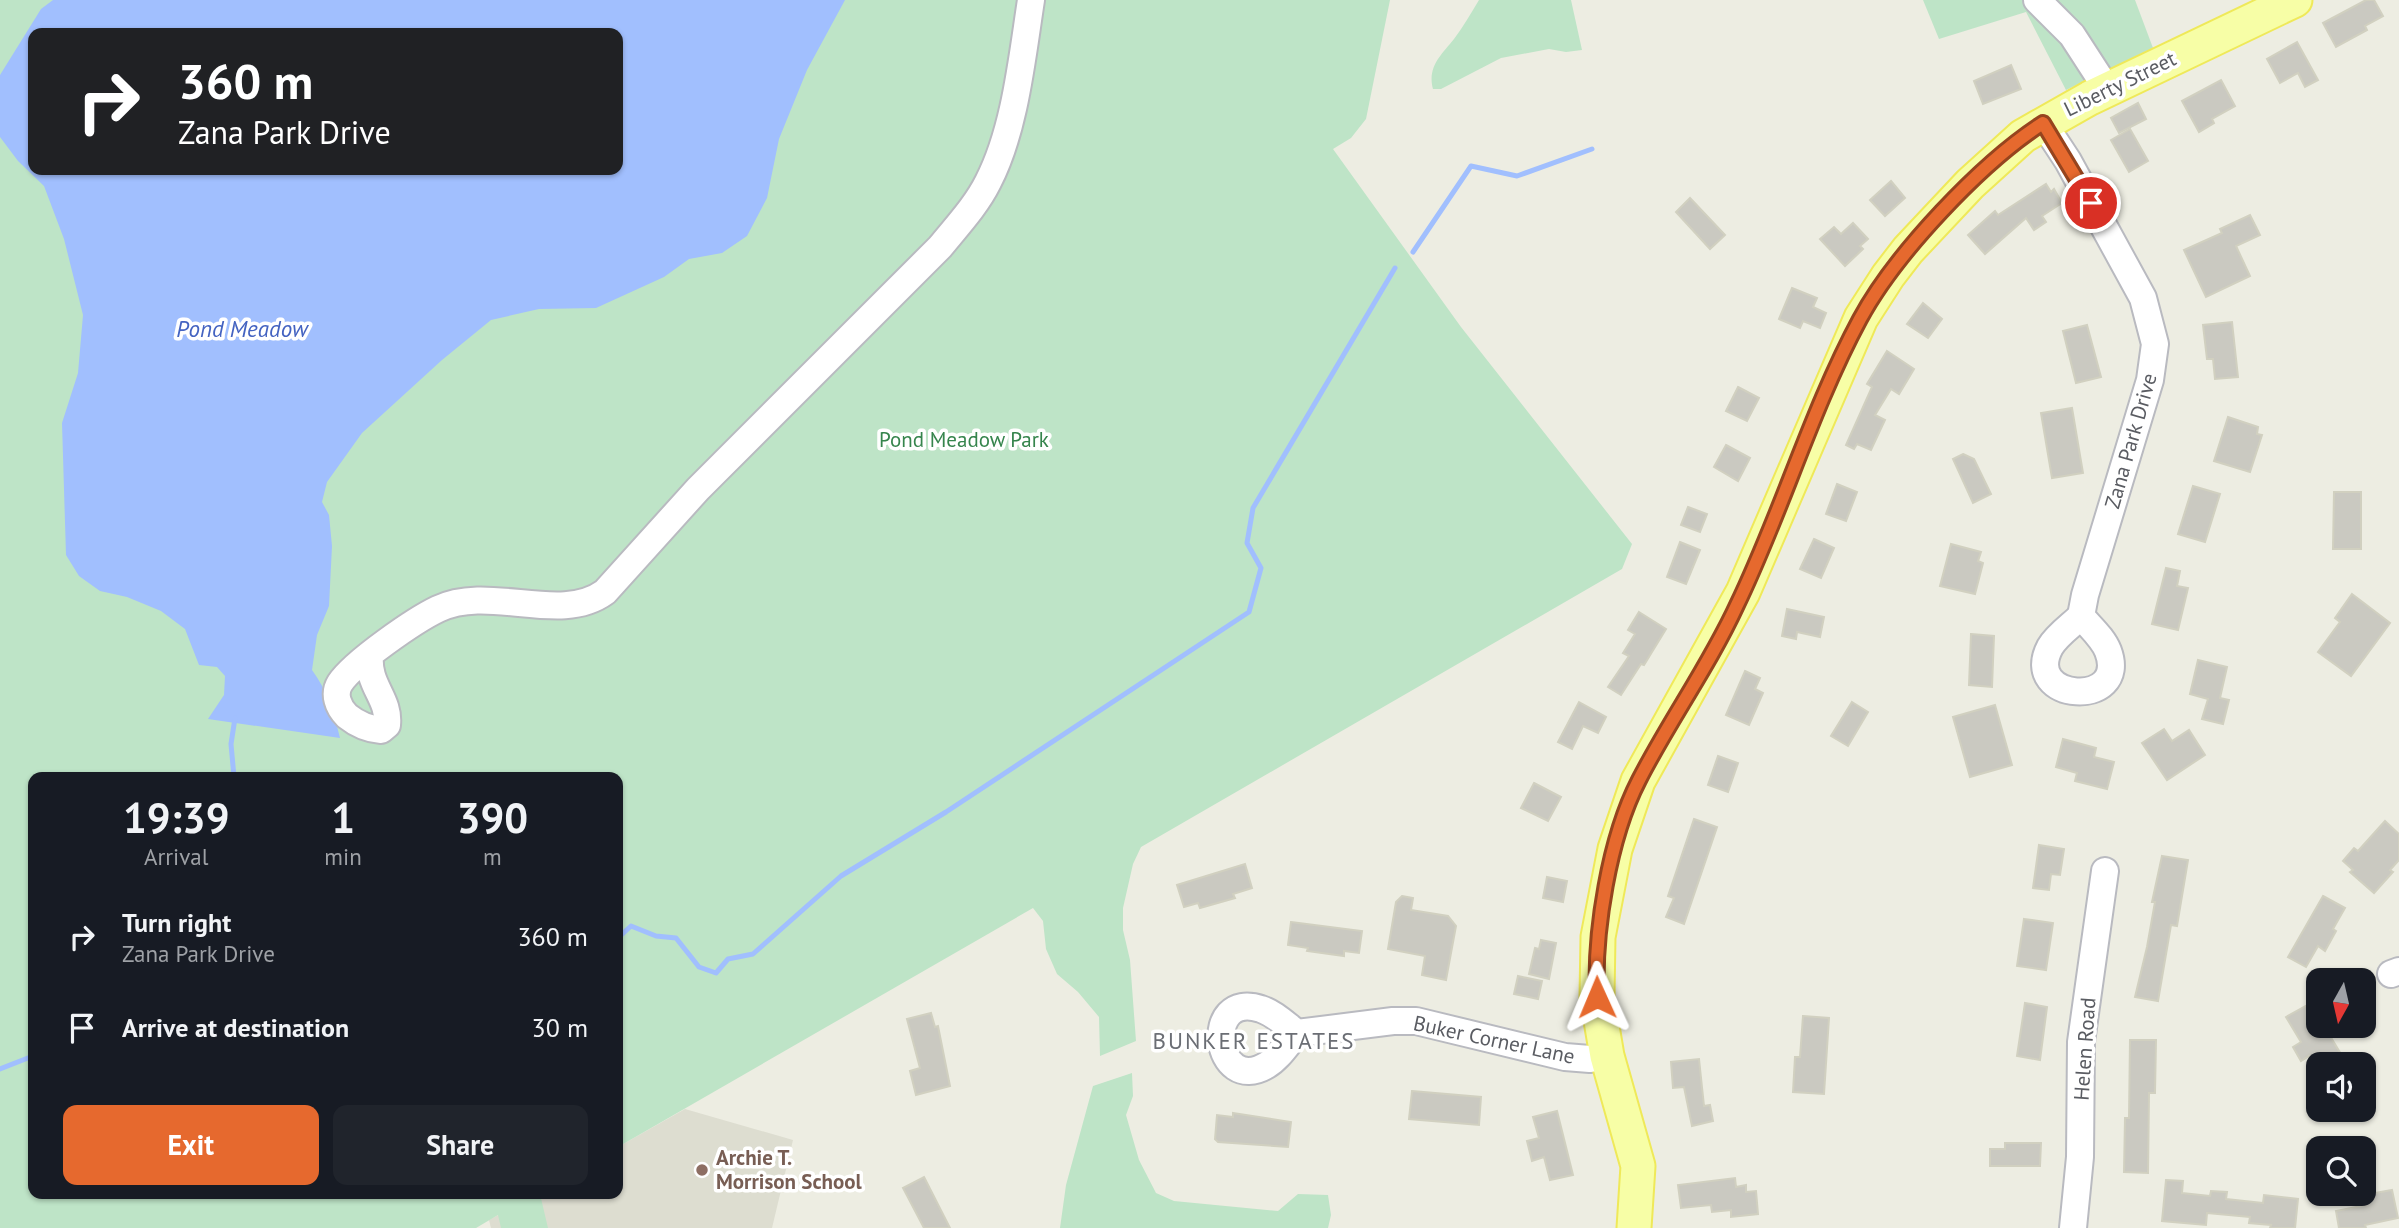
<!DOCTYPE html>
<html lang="en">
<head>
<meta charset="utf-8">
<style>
	body { margin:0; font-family:"PT Sans",sans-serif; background:#20242c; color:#f1f3f6; height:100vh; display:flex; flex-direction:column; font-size:26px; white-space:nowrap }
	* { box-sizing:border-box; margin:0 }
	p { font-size:23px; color:#9ea1a6 }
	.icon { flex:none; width:38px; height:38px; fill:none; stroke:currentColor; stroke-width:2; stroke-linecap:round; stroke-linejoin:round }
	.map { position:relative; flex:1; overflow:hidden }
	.sheet { position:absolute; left:28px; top:772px; width:595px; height:427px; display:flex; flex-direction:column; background:#171b24; border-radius:14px; box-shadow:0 2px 5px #0004 }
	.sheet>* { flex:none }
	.guide { position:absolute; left:28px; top:28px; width:595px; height:147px; border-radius:14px; box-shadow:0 2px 5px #0004; background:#202124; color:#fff; overflow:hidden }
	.needle { width:46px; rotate:188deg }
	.tools { position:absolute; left:2306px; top:968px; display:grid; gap:14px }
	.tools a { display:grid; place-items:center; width:70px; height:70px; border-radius:14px; background:#171b24; box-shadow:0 2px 5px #0004; font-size:35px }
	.pin { position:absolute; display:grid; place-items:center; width:60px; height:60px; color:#fff; margin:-30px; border:4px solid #fff; border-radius:50%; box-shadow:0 2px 7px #0007 }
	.me { position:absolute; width:77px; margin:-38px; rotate:359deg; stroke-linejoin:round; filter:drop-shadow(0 0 5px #0008) }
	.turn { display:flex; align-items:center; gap:24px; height:147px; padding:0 35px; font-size:32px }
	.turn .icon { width:91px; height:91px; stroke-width:2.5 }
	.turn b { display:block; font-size:49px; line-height:60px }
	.eta { display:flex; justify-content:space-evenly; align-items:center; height:119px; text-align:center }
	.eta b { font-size:42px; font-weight:600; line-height:49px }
	.primary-button { display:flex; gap:14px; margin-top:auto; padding:14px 35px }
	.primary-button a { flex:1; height:80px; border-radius:14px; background:#e6692e; color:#fff; font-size:28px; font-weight:600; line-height:80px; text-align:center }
	.primary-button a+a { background:#20242c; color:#f1f3f6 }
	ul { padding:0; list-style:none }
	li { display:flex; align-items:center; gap:21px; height:91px; padding:0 35px }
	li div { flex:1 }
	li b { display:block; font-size:26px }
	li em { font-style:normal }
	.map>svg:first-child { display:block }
</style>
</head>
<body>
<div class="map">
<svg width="2399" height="1228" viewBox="0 0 2399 1228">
	<rect width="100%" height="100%" fill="#edede2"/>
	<polygon fill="#ddddd0" points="685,1109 793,1140 772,1228 491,1228 489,1220 536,1194 618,1194 618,1147"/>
	<g fill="#bee4c7" fill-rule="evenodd">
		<path d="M0,0H1390L1366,119L1351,138L1333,149L1461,327L1632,544L1622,569L1141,847L1133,864L1123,908V930L1130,960L1136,1041L1100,1056L1099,1017L1078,992L1057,974L1046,949L1043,921L1033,908L618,1147V777H33V1194H540L548,1228H501L498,1215L476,1228H0ZM33,33H618V170H33Z"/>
		<path d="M1479,0H1571L1582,50L1566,52L1549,49L1501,58L1441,89H1433C1427,67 1441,55 1454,39C1463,27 1471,13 1479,0Z"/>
		<polygon points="1923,0 2135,0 2153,48 2066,90 2026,12 1939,39"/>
		<polygon points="1132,1073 1133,1096 1126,1115 1139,1160 1156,1193 1174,1201 1278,1211 1298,1194 1328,1195 1331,1215 1328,1228 1060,1228 1066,1185 1093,1086"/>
	</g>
	<path fill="#a1bffe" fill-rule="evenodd" d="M53,0H845L807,70L779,139L767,198L747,236L722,253L689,259L664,277L596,308L539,309L491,320L442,360L362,433L327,482L322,502L329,515L332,546L329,606L317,635L312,670C327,690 334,713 340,738L208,719L224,695L225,676L217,667L199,665L185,629L161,611L127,597L100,591L79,576L66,555L62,423L78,373L83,315L64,239L44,186L18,161L0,137V75L41,9ZM33,33H618V170H33Z"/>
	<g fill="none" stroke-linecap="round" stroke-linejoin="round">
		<g stroke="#a1bffe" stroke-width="5">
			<polyline points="1413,252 1471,166 1517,176 1592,149"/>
			<polyline points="234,777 231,744 235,718"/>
			<polyline points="618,938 631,926 656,936 676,938 699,967 716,973 728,959 753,954 841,876 946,812 1249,612 1261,568 1247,543 1253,508 1395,268"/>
			<polyline points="0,1069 33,1056"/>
		</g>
	</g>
	<g fill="#cac9c1" stroke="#d1d0c0" stroke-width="2">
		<polygon points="2366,0 2374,0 2383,16 2365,26 2367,30 2336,47 2323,23"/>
		<polygon points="2297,42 2318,80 2305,87 2298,73 2280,83 2267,59"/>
		<polygon points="2011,65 2021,89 1983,104 1974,81"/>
		<polygon points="2221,80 2235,106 2212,119 2214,123 2199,132 2182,101"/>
		<polygon points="2138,103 2146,119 2119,133 2111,118"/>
		<polygon points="2130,129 2148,161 2129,172 2111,140"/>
		<polygon points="1891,181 1905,198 1885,216 1870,200"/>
		<polygon points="2046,184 2051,192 2054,189 2062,203 2042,216 2046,222 2034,230 2026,218 1985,254 1968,235 1995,211 1998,215"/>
		<polygon points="1690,198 1725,235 1710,249 1676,212"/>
		<polygon points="2250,215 2260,235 2236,246 2250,276 2206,297 2184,250 2222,233 2220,229"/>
		<polygon points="1853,223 1868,239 1860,246 1863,249 1845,266 1820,239 1834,227 1841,234"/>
		<polygon points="1792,288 1817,298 1813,307 1826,313 1820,328 1803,321 1800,328 1779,319"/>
		<polygon points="1923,303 1942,319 1928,338 1907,324"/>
		<polygon points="2232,322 2238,377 2215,379 2213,359 2207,359 2203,325"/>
		<polygon points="2087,325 2101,377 2076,383 2063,331"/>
		<polygon points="1887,351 1914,369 1899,394 1891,389 1875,415 1885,420 1871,450 1857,444 1854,449 1846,445 1872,387 1867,384"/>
		<polygon points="1738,387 1759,398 1747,421 1726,411"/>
		<polygon points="2072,408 2083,473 2052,478 2041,413"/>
		<polygon points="2228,417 2258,427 2257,434 2262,435 2250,472 2214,461"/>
		<polygon points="1726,445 1750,458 1738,481 1714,467"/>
		<polygon points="1963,454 1974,459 1991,494 1973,503 1953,459"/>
		<polygon points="1837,484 1857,492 1846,521 1826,514"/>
		<polygon points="2193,486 2220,494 2205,542 2178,534"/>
		<polygon points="2334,492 2361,492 2361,549 2333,549"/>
		<polygon points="1688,507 1707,514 1700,532 1681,525"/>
		<polygon points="1814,539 1834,548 1821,578 1800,569"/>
		<polygon points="1680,542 1700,550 1686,584 1667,577"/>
		<polygon points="1951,544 1981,552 1978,561 1983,563 1975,594 1940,586"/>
		<polygon points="2166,568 2180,571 2177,586 2188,588 2178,630 2152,624"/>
		<polygon points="2352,594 2390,623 2351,676 2318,652 2340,622 2335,618"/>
		<polygon points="1787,609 1824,617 1820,637 1797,632 1796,639 1782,636"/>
		<polygon points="1639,612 1666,629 1644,665 1641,664 1621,695 1608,687 1629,656 1623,653 1635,634 1628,630"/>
		<polygon points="1971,634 1994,636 1992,687 1969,685"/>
		<polygon points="2198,660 2227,667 2220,698 2229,700 2223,724 2202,719 2208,699 2190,694"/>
		<polygon points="1745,671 1760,678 1755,689 1763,693 1749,725 1726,715"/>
		<polygon points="1579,702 1606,717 1598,733 1583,726 1572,749 1558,742"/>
		<polygon points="1852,702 1868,712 1848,746 1831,736"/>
		<polygon points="1995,705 2012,765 1970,777 1953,717"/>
		<polygon points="2164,729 2172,741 2189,730 2205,755 2167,780 2142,743"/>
		<polygon points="2063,739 2096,748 2094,757 2114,762 2107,789 2075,781 2077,773 2056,767"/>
		<polygon points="1718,756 1738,763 1728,792 1708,785"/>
		<polygon points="1534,783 1561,797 1548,821 1521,808"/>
		<polygon points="1694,819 1717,827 1684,924 1666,917 1674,898 1668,896"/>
		<polygon points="2385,821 2399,834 2399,860 2390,870 2393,872 2374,893 2350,872 2353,870 2343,861 2354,848 2358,851"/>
		<polygon points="2039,845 2064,849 2060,875 2051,874 2049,890 2033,888"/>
		<polygon points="2162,856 2188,860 2177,926 2171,925 2158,1001 2135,997 2147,947 2155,902 2152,902"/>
		<polygon points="1245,864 1252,888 1233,894 1235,898 1200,908 1198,903 1184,907 1177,885"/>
		<polygon points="1547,877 1567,881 1563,902 1543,898"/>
		<polygon points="1402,896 1413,898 1411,910 1448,916 1456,926 1446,980 1422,975 1425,956 1388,949 1396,902"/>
		<polygon points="2323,896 2345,908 2333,929 2336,931 2325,951 2318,946 2306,967 2288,957"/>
		<polygon points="2024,919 2053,923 2046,970 2017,966"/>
		<polygon points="1291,922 1362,931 1359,953 1344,951 1344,956 1307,951 1308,948 1288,945"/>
		<polygon points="1541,940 1556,943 1549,979 1529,974 1535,948 1539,949"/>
		<polygon points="1518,976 1542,981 1538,999 1514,994"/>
		<polygon points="2025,1003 2047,1007 2040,1060 2017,1056"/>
		<polygon points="2311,1003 2319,1016 2319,1026 2324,1026 2347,1064 2314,1064 2309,1056 2301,1061 2293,1047 2301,1042 2286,1017"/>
		<polygon points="931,1013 935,1027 938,1026 950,1086 916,1095 910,1071 920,1068 907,1019"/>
		<polygon points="1803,1016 1829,1018 1824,1094 1793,1092 1795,1057 1800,1057"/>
		<polygon points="2130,1040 2156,1040 2155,1093 2149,1093 2148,1173 2124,1172 2125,1118 2129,1118"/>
		<polygon points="1699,1059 1704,1106 1710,1105 1713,1121 1692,1126 1684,1087 1673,1088 1671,1062"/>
		<polygon points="1412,1091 1481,1097 1479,1125 1409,1119"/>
		<polygon points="1557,1111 1573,1175 1550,1180 1544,1157 1532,1161 1527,1141 1539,1138 1533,1117"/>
		<polygon points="1233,1113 1291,1122 1288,1147 1218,1142 1215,1139 1217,1115 1233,1117"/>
		<polygon points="2005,1143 2041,1143 2040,1166 1990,1166 1990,1149 2005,1149"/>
		<polygon points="924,1177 950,1228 924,1228 903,1188"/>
		<polygon points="1735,1178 1736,1187 1746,1185 1746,1192 1756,1191 1758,1214 1731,1217 1731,1210 1712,1212 1711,1205 1681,1208 1678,1185"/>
		<polygon points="2166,1180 2183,1181 2182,1193 2210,1196 2211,1191 2227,1192 2226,1199 2263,1203 2264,1195 2298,1199 2295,1228 2270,1228 2271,1225 2249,1223 2250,1217 2207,1213 2206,1225 2162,1221"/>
		<polygon points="2392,1190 2398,1218 2365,1225 2366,1228 2339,1228 2336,1211 2366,1205 2364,1195"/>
	</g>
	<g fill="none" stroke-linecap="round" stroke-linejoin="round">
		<g stroke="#b9bac0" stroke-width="30">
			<g id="minor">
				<polyline points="2037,0 2072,35 2107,89"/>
				<polyline points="2043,123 2068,161 2143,298 2155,344 2150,380 2085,595 2081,616"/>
				<path d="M2081,616C2090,627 2103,638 2108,651C2130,709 2021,702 2050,647C2057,635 2072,625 2081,616Z"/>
				<path d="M370,655C367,686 390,698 387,725L381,730C368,729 357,724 347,716C338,707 333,694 340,683C354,662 415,620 438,609C490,584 560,625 605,592L698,489L940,247C957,226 976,206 988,182C1015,130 1022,58 1031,0"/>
				<polyline points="2391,974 2399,971"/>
				<path d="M1297,1033C1288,1043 1279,1058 1267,1065C1214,1097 1201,989 1261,1009C1274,1013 1286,1025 1297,1033L1393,1021H1416L1565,1057L1590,1059L1607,1056"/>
				<polyline points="2073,1228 2080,1157 2081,1042 2105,871"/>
			</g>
		</g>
		<g stroke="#efe959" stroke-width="37">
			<polyline id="major" points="1634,1228 1638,1166 1607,1056 1597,997 1598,937 1615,849 1638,781 1743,592 1861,318 1888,276 1908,250 1970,184 2023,136 2090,98 2295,0"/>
		</g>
		<use href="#minor" stroke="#fff" stroke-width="26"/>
		<use href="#major" stroke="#f7fea6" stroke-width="33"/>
	</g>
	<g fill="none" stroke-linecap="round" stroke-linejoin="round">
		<g stroke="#96441e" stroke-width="18">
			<path id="route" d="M1597,997C1594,932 1609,838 1639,780C1669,721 1709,666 1737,605C1782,512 1811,410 1860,319C1895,254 1981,163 2043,123L2091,203"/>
		</g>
		<use href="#route" stroke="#e6692e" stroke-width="12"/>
	</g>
	<circle fill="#8d6e63" stroke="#fff" stroke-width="2.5" cx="702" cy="1170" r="7"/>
	<g text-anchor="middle" stroke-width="7" stroke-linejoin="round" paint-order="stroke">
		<g font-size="21" fill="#5a5c62" stroke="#fff">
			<text transform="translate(2120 84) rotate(-26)" y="7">Liberty Street</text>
			<text transform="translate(2131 441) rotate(-74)" y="7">Zana Park Drive</text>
			<text transform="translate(1494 1040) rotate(12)" y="7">Buker Corner Lane</text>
			<text transform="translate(2085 1049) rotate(-86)" y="7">Helen Road</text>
		</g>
		<g font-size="21" fill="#36854d" stroke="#fff">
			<text x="964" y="447">Pond Meadow Park</text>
		</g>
		<g font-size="21" font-weight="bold" fill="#785e54" stroke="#fff" text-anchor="start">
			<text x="716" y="1165">Archie T.<tspan x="716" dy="24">Morrison School</tspan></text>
		</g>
		<g font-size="23" font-style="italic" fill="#4463c1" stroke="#fff">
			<text x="242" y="337">Pond Meadow</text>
		</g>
		<g font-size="23" letter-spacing="2" fill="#6b6e74" stroke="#fff">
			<text x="1254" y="1049">BUNKER ESTATES</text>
		</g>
	</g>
</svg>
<div class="tools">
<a><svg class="needle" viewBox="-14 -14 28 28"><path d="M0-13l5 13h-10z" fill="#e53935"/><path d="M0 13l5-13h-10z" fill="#9ea1a6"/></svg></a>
<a><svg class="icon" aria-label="sound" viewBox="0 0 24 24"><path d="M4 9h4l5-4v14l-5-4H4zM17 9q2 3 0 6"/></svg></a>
<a><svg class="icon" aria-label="search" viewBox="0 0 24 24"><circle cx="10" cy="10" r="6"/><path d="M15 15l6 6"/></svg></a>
</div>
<div class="pin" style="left:2091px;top:203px;background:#d93025"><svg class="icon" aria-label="arrive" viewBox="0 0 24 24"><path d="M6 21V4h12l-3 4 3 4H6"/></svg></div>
<svg class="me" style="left:1597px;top:997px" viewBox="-20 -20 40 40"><path d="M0-17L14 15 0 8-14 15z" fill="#e6692e" stroke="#fff" stroke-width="4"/></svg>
<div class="guide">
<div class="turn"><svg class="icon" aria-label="right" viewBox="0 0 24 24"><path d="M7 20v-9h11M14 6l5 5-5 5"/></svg><div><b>360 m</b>Zana Park Drive</div></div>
</div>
<section class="sheet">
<div class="eta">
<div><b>19:39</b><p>Arrival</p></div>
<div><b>1</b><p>min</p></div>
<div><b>390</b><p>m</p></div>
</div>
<ul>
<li><svg class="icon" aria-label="right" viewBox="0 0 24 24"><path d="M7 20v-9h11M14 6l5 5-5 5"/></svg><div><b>Turn right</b><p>Zana Park Drive</p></div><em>360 m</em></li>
<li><svg class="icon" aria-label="arrive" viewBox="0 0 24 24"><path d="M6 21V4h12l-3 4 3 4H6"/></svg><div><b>Arrive at destination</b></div><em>30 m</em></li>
</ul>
<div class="primary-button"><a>Exit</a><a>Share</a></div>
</section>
</div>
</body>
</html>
